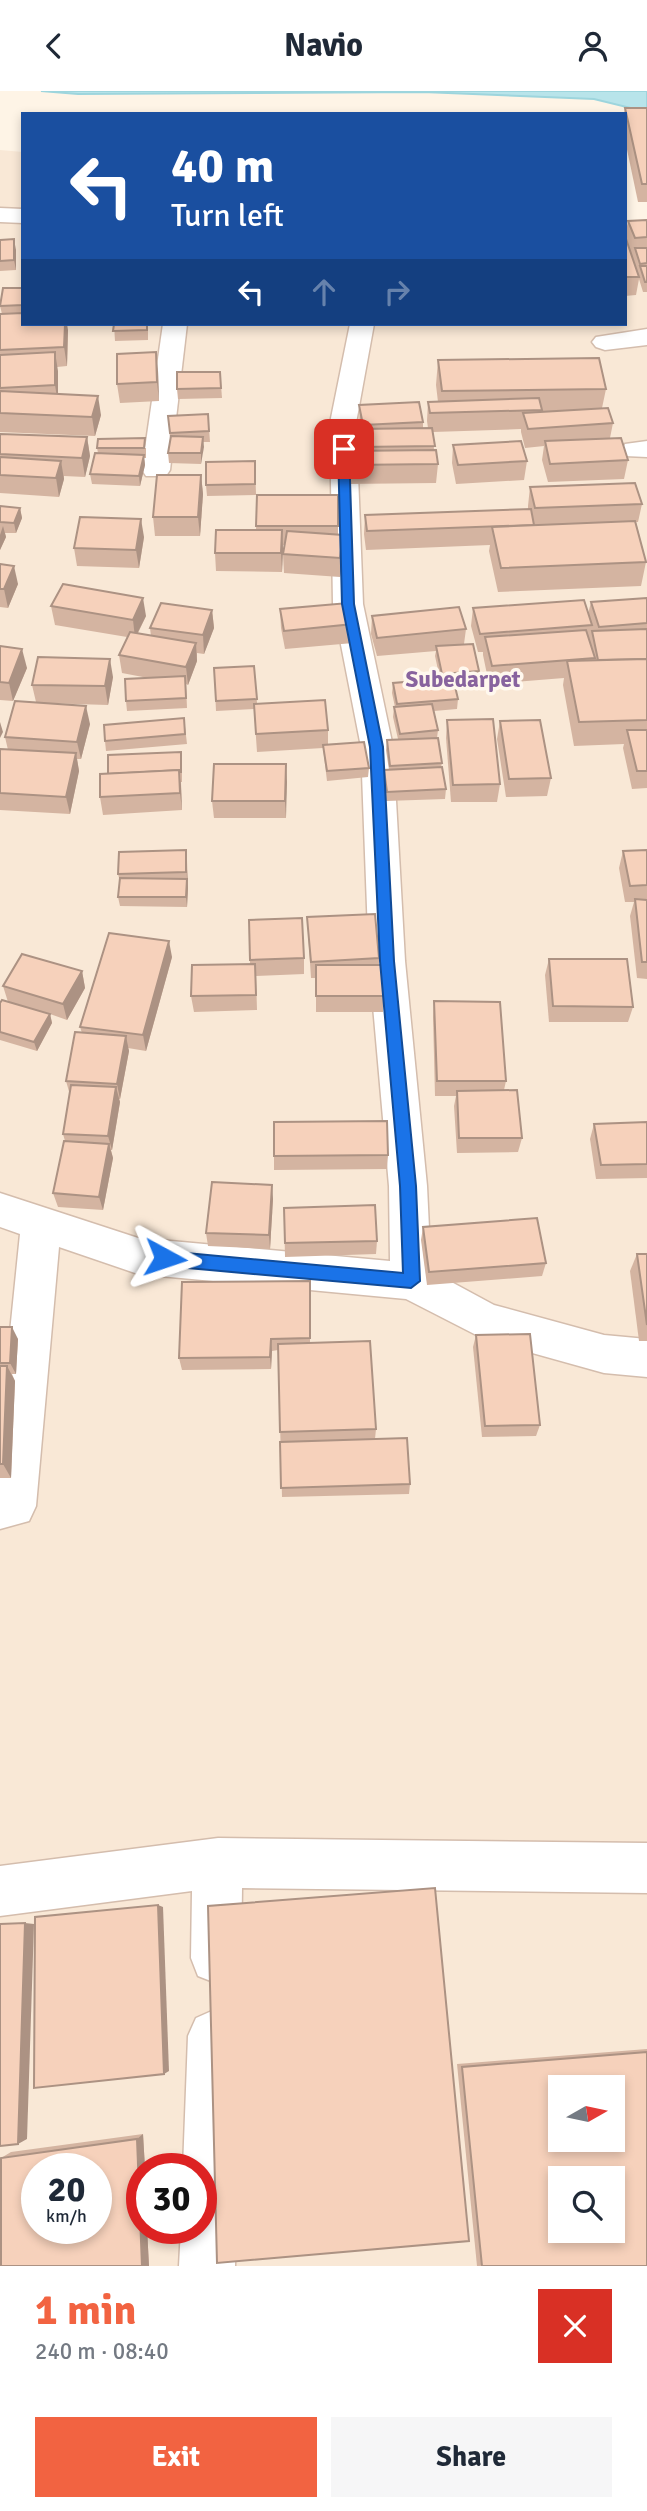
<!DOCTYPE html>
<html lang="en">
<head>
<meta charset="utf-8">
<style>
	body { margin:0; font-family:Signika,sans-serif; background:#f6f6f7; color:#1f2937; height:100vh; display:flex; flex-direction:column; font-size:26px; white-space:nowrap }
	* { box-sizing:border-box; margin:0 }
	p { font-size:23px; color:#747a83 }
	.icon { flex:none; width:38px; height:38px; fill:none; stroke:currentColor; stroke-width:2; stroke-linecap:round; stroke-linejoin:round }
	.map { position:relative; height:2175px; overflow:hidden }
	.side { display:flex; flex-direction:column; background:#fff; flex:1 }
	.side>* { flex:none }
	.guide { position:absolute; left:21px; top:21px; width:606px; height:214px; border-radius:0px; box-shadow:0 4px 10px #0003; background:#1a4fa0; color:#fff; overflow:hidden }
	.needle { width:46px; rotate:81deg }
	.tools { position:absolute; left:548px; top:1984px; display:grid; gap:14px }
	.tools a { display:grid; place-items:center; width:77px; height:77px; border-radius:0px; background:#fff; box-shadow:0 4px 10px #0003; font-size:35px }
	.speed { position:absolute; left:21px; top:2062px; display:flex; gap:14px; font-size:35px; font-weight:700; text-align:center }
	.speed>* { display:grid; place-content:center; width:91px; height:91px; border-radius:50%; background:#fff; box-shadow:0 4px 10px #0003; line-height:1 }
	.speed small { font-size:18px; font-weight:400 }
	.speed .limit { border:10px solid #d22; background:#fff; color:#111 }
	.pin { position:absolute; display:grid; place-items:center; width:60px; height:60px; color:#fff; margin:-30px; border-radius:14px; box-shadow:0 4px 10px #0006 }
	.me { position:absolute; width:77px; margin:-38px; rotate:95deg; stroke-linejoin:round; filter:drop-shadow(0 0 5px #0008) }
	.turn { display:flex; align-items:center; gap:24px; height:147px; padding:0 35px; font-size:32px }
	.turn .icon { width:91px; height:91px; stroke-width:2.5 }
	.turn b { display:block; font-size:49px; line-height:60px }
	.lanes { display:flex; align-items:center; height:66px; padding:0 35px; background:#0003; justify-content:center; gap:35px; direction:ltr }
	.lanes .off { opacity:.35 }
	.round { display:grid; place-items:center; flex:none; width:74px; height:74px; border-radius:0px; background:#f6f6f7 }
	.overview { display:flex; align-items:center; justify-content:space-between; height:119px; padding:0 35px }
	h1 { font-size:42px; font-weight:800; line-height:52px; color:#f26341 }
	.cta { display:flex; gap:14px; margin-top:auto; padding:14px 35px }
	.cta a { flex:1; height:80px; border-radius:0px; background:#f26341; color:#fff; font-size:28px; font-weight:800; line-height:80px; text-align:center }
	.cta a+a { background:#f6f6f7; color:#1f2937 }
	header { display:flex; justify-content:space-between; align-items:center; height:91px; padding:0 35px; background:#fff; font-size:32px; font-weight:800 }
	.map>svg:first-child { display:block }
</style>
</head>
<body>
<header><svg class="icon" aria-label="back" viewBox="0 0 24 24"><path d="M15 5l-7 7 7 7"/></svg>Navio<svg class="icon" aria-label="person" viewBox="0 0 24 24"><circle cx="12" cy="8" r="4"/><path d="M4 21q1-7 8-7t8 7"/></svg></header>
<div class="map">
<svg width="647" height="2175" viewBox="0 0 647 2175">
	<rect width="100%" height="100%" fill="#fef4e6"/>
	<path fill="#f9e8d6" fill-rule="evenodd" d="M0,59L23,61V233H625V137L647,140V2175H0ZM560,1997H612V2049H560ZM37,2077H96V2137H37ZM142,2077H201V2137H142ZM560,2088H612V2140H560Z"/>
	<polygon fill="#b8e4ea" stroke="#9dd5dd" stroke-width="2" points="41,0 647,0 647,21 594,8 423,1 78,3"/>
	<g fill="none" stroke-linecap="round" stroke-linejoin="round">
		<g stroke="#d4bdad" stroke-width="3">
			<g id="minor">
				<polygon points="0,117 23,118 23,132 0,131"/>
				<polygon points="163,233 187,233 170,379 166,385 146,385 142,379"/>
				<polygon points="350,233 374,233 356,332 363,513 393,656 405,870 427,1095 431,1180 494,1214 604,1244 647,1248 647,1286 604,1282 486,1249 406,1208 138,1183 59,1156 36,1415 29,1430 0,1438 0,1339 20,1143 0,1136 0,1102 138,1147 390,1170 389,1095 369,870 361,656 333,513 330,332"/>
				<polygon points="647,238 647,254 605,259 596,256 592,251 596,246"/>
				<polygon points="647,350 647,366 625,365 622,359 625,353"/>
				<polygon points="218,1747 647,1752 647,1802 242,1797 241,1867 234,1885 216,1892 198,1885 191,1867 192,1800 0,1825 0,1775"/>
				<polygon points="214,1919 232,1927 240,1945 235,2175 179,2175 181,2137 201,2137 201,2077 183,2077 188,1945 196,1927"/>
			</g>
		</g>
		<use href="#minor" fill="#fff" fill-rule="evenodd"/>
	</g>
	<g fill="#d4b4a1">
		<polygon points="625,17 647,17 647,111 638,111 625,49 624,23"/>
		<polygon points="647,129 647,201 643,201 639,188 636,204 625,205 625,145 628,130"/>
		<polygon points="0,149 16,159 16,179 0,180"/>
		<polygon points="23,197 23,233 68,239 67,275 57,276 58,303 101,324 95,345 0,341 0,223 2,223 0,215"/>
		<polygon points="114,233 148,233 148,249 115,250"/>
		<polygon points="438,269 606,298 602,317 613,332 610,347 628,369 624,388 548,391 542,369 544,355 525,357 521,341 521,338 433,341 434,359 438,373 436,392 347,393 347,360 357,360 358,338 360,338 359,314 423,331 423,337 428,337 427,330 428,311 438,311 436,294"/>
		<polygon points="158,280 159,310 120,312 117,293"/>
		<polygon points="220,281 222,307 178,308 177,298"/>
		<polygon points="208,323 210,351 203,351 201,373 169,372 168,362 170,348 168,325"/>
		<polygon points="0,343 87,346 90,365 85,386 64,385 64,388 59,406 0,402"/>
		<polygon points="453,354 527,370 524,389 456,393 452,372"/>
		<polygon points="97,357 146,357 146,367 144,367 145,374 140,395 92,393 90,383 98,362"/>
		<polygon points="255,370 256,404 207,405 206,394"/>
		<polygon points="201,384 203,403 200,445 155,445 153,426"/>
		<polygon points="530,396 642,413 638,431 636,431 646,471 641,495 498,501 489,460 490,454 366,459 364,443 365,424 528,418 528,415"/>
		<polygon points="257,404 338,404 338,443 343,444 343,462 340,486 284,482 283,463 285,454 283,454 282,481 216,480 215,462 256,439"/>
		<polygon points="0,415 20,417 22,427 16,442 5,442 6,446 0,459"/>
		<polygon points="144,446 139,477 77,475 74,457"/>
		<polygon points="0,473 18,493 8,517 0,516"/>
		<polygon points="647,507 647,697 632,698 623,657 624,653 574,655 563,594 564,587 489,593 483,564 483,561 478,561 471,535 473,517 588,523 591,511"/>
		<polygon points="51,515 146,525 138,542 151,545 150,537 212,519 214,537 204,563 197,562 197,570 188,594 186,593 187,617 127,620 126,610 148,587 122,582 119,564 127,546 55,534"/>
		<polygon points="280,518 353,533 353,552 285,558 281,537"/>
		<polygon points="372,525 466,538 464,553 479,580 478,590 454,592 458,608 457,618 434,620 438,639 437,647 442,672 441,676 446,698 445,708 386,710 383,689 384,679 389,679 386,659 387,649 398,648 393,626 394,616 395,616 392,602 393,592 440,588 435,565 436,560 377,565 371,543"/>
		<polygon points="0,555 27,577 13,610 0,609"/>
		<polygon points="254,575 257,612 328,639 328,653 369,677 368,686 327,690 323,657 257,661 254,618 216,620 214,577"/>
		<polygon points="113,586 108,614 43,612 90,633 81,668 77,668 79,680 70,723 0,719 0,658 8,659 5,646 36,611 32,594"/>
		<polygon points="184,627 187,653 106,660 105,650"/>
		<polygon points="447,629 500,693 497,711 451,711 446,647"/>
		<polygon points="500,630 551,687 547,705 506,706 497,648"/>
		<polygon points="181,661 182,671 182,691 181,691 182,719 103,724 100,706 108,683"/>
		<polygon points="286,673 286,727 214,727 212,710"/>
		<polygon points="647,759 647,888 637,887 630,825 634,811 625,811 619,777 623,760"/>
		<polygon points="187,769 188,797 187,816 120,815 118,806 120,791 118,783"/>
		<polygon points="307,826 379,867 379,874 384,905 383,921 316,921 316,887 311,887"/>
		<polygon points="249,829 304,867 304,883 256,885 257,919 194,921 191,905 250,873"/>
		<polygon points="172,866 146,960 128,957 129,960 120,1008 119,1008 120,1011 112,1059 111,1059 113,1067 103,1119 58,1116 53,1102 65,1050 63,1043 70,1004 66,990 82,942 80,936"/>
		<polygon points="549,868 633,916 628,931 549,931 545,884"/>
		<polygon points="82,880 85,897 67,929 50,923 52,932 37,960 0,949 0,912 8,911 3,895"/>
		<polygon points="434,910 506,990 504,999 522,1047 518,1061 457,1062 454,1015 456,1005 435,1005 433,926"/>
		<polygon points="647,1031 647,1087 596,1088 590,1048 594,1033"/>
		<polygon points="388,1064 387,1078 274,1079 274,1065"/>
		<polygon points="273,1108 270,1158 208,1155 206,1142"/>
		<polygon points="284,1117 377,1150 376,1163 285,1166"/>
		<polygon points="423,1136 546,1172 542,1185 427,1194 421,1149"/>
		<polygon points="637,1163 647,1163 647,1250 639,1250 630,1180"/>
		<polygon points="310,1190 310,1252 376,1338 375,1348 410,1393 409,1403 282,1406 278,1259 272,1260 271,1278 182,1279 179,1267"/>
		<polygon points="0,1236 18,1248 16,1283 12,1283 15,1290 11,1387 0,1387"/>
		<polygon points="476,1244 540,1334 536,1345 482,1346 473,1256"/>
		<polygon points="647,1958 647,2175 477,2175 457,1973"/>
		<polygon points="143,2043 145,2077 142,2077 147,2137 149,2175 0,2175 1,2067 11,2061"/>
	</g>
	<g fill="#ac9283">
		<polygon points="14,148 16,159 16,179 14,169"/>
		<polygon points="65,233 67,233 68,239 67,275 64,256"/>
		<polygon points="55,261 58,280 58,313 55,294"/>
		<polygon points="156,261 158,280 159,310 157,291"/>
		<polygon points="98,305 101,324 95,345 92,326"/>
		<polygon points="87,346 90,365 85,386 82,367"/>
		<polygon points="203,346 204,356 201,373 201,362"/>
		<polygon points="144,364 145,374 140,395 139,385"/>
		<polygon points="61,370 64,388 59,406 56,387"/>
		<polygon points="201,384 203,403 200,445 198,426"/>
		<polygon points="20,417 22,427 16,442 14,432"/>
		<polygon points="141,428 144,446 139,477 136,459"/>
		<polygon points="3,435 6,446 0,459 0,444"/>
		<polygon points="282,439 283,458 282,481 281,462"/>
		<polygon points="343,444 343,462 340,486 340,467"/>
		<polygon points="14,475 18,493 8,517 4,498"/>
		<polygon points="143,507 146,525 135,547 133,529"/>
		<polygon points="212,519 214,537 204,563 203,544"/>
		<polygon points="196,552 197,570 188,594 186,576"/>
		<polygon points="22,558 27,577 13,610 9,592"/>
		<polygon points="110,568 113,586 108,614 105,595"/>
		<polygon points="86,615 90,633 81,668 77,651"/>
		<polygon points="0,631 3,641 0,647"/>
		<polygon points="76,662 79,680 70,723 66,706"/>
		<polygon points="286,673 287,691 286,727 285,710"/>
		<polygon points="179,679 181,696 182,719 180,702"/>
		<polygon points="186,759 188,797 187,816 186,806 187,789"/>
		<polygon points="169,850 172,866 146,960 143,944"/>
		<polygon points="82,880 85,897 67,929 63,913"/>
		<polygon points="50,923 52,932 37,960 34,951"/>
		<polygon points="126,945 129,960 120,1008 117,993"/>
		<polygon points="116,996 120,1011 112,1059 108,1045"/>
		<polygon points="109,1053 113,1067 103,1119 99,1106"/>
		<polygon points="272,1094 273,1108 270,1158 269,1144"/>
		<polygon points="12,1236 18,1248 16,1283 10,1272"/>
		<polygon points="271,1248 272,1260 271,1278 270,1266"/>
		<polygon points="7,1275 15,1290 11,1387 3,1373"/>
		<polygon points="158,1814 163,1816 169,1980 164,1983"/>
		<polygon points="25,1832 34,1833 27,2048 18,2053"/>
		<polygon points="143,2043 145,2077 142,2077 142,2137 147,2137 149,2175 142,2175 137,2048"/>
	</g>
	<g fill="#f6d1bb" stroke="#ac9283" stroke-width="2" fill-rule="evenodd">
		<polygon points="625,17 647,17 647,93 642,93"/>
		<polygon points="647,129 647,146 635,147 628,130"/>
		<polygon points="625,145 639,186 625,186"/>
		<polygon points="14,148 14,169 0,170 0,149"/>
		<polygon points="635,157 647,157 647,172 640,173"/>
		<polygon points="640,175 647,175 647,191 645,191"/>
		<polygon points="3,197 23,197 23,214 0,215"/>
		<polygon points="23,222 23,233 65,233 64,256 0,259 0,223"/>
		<polygon points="114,233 147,233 147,239 113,240"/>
		<polygon points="55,261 55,294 0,297 0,264"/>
		<polygon points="156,261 157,291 117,293 117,263"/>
		<polygon points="599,267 606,298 442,300 438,269"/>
		<polygon points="177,281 220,281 221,297 177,298"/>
		<polygon points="0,300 98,305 92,326 0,322"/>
		<polygon points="539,307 542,319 430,322 428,311"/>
		<polygon points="419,311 423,331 363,334 359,314"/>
		<polygon points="608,317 613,332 528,338 523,322"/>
		<polygon points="208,323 209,340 170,342 168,325"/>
		<polygon points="432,337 435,355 359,356 358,338"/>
		<polygon points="0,343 87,346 82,367 0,363"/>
		<polygon points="171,345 203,346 201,362 168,362"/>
		<polygon points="145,347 144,357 97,357 98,348"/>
		<polygon points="621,347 628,369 550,373 545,350"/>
		<polygon points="521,350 527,370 458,374 453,354"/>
		<polygon points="436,359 438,373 347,374 347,360"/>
		<polygon points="95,362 144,364 139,385 90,383"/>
		<polygon points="0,366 61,370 56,387 0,384"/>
		<polygon points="255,370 255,393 206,394 206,371"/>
		<polygon points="157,384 201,384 198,426 153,426"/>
		<polygon points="635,392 642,413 535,417 530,396"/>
		<polygon points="257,404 338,404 338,435 256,435"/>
		<polygon points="0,415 20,417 14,432 0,431"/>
		<polygon points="531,418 534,434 367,440 365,424"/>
		<polygon points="80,426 141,428 136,459 74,457"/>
		<polygon points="635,430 646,471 501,477 492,436"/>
		<polygon points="216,439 282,439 281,462 215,462"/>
		<polygon points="287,440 343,444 340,467 283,463"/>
		<polygon points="0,473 14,475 4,498 0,498"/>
		<polygon points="63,493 143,507 133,529 51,515"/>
		<polygon points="647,507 647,532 599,536 591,511"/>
		<polygon points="584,509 592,534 480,543 473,517"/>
		<polygon points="161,512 212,519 203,544 150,537"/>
		<polygon points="348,512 353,533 284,540 280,518"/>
		<polygon points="459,516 466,538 377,547 372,525"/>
		<polygon points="647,538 647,568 598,569 592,540"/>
		<polygon points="586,539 595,567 492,575 485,546"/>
		<polygon points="130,541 196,552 186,576 119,564"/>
		<polygon points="473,553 479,580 442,583 436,555"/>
		<polygon points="0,555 22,558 9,592 0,591"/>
		<polygon points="38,566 110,568 105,595 32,594"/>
		<polygon points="647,568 647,629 579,631 567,570"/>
		<polygon points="254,575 257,608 216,610 214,577"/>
		<polygon points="185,585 186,607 126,610 125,588"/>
		<polygon points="453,587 458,608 397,613 393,592"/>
		<polygon points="325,609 328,639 256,643 254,613"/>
		<polygon points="15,610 86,615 77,651 5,646"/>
		<polygon points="432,613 438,639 400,643 394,616"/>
		<polygon points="184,627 185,643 105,650 104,634"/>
		<polygon points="493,628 500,693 453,694 447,629"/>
		<polygon points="540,629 551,687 509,688 500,630"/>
		<polygon points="627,639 647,639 647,680 637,680"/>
		<polygon points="438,647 442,672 390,675 387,649"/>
		<polygon points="364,651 369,677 327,680 323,654"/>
		<polygon points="0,658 76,662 66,706 0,702"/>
		<polygon points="181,661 181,681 179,681 179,679 108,683 108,664"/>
		<polygon points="214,673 286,673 285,710 212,710"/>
		<polygon points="442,676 446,698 387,701 384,679"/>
		<polygon points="179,679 180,702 100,706 100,683"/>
		<polygon points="186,759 186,781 118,783 119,761"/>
		<polygon points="647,759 647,794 630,795 623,760"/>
		<polygon points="120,787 187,788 186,806 118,806"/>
		<polygon points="635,808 647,809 647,871 642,871"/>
		<polygon points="375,823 379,867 311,871 307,826"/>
		<polygon points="302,827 304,867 250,869 249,829"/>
		<polygon points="109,842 169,850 143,944 80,936"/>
		<polygon points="22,863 82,880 63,913 3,895"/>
		<polygon points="549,868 627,868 633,916 553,915"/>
		<polygon points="255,873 256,904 191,905 192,874"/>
		<rect x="316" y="874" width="68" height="31"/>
		<polygon points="2,909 50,923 34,951 0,941 0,912"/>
		<polygon points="434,910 500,911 506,990 437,990"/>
		<polygon points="75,941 126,945 117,993 66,990"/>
		<polygon points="71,994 116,996 108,1045 63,1043"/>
		<polygon points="517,999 522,1047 459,1047 457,1000"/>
		<polygon points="387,1030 388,1064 274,1065 274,1031"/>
		<polygon points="647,1031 647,1073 601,1074 594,1033"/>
		<polygon points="64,1050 109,1053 99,1106 53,1102"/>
		<polygon points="212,1091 272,1094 269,1144 206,1142"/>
		<polygon points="375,1114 377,1150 285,1152 284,1117"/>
		<polygon points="537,1127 546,1172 429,1181 423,1136"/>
		<polygon points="637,1163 647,1163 647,1234"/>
		<polygon points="310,1190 310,1247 271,1248 270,1266 179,1267 182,1191"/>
		<polygon points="0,1236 12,1236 10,1272 0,1272"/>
		<polygon points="530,1243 540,1334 485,1335 476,1244"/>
		<polygon points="370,1250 376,1338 280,1341 278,1253"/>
		<polygon points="0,1275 7,1275 3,1373 0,1373"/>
		<polygon points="407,1347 410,1393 281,1397 280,1351"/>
		<polygon points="435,1797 469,2150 217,2172 208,1815"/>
		<polygon points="158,1814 164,1983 34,1997 35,1826"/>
		<polygon points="25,1832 18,2053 0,2055 0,1833"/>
		<path d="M647,1961V2175H482L462,1976ZM560,1997H612V2049H560ZM560,2088H612V2140H560Z"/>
		<path d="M137,2048L142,2175H1V2067ZM37,2077H96V2137H37Z"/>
	</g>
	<polygon fill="#1a73e8" stroke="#114b97" stroke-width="2" points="344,355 349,358 354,513 383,656 394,870 416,1095 420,1190 411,1197 165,1175 157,1167 165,1160 403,1182 400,1095 380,870 370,656 342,513 338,358"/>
	<g text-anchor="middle" stroke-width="7" stroke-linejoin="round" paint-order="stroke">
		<g font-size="23" font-weight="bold" fill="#88639e" stroke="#fff8ee">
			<text x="463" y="596">Subedarpet</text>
		</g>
	</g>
</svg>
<div class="tools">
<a><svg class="needle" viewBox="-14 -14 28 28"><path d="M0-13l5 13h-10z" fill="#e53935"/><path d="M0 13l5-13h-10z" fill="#747a83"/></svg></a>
<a><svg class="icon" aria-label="search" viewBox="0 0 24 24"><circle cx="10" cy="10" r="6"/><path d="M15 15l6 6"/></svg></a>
</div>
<div class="speed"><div>20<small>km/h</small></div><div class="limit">30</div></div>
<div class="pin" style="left:344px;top:358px;background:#d93025"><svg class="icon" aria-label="arrive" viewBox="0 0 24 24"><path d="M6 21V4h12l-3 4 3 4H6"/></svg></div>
<svg class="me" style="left:165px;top:1167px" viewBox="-20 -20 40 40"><path d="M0-17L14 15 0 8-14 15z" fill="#1a73e8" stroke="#fff" stroke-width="4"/></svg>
<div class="guide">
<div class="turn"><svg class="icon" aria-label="left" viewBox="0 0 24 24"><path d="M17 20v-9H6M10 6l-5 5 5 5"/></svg><div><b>40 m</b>Turn left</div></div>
<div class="lanes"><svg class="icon" aria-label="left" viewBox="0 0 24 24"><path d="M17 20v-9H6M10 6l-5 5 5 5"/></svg><svg class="icon off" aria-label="ahead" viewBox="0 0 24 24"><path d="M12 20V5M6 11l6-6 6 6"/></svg><svg class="icon off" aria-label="right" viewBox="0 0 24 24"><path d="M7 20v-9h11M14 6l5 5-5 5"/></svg></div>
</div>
</div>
<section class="side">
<div class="overview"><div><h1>1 min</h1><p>240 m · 08:40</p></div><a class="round" style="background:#d93025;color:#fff"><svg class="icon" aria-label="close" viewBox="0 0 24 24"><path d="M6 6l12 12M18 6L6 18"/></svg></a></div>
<div class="cta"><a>Exit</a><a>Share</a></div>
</section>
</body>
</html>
